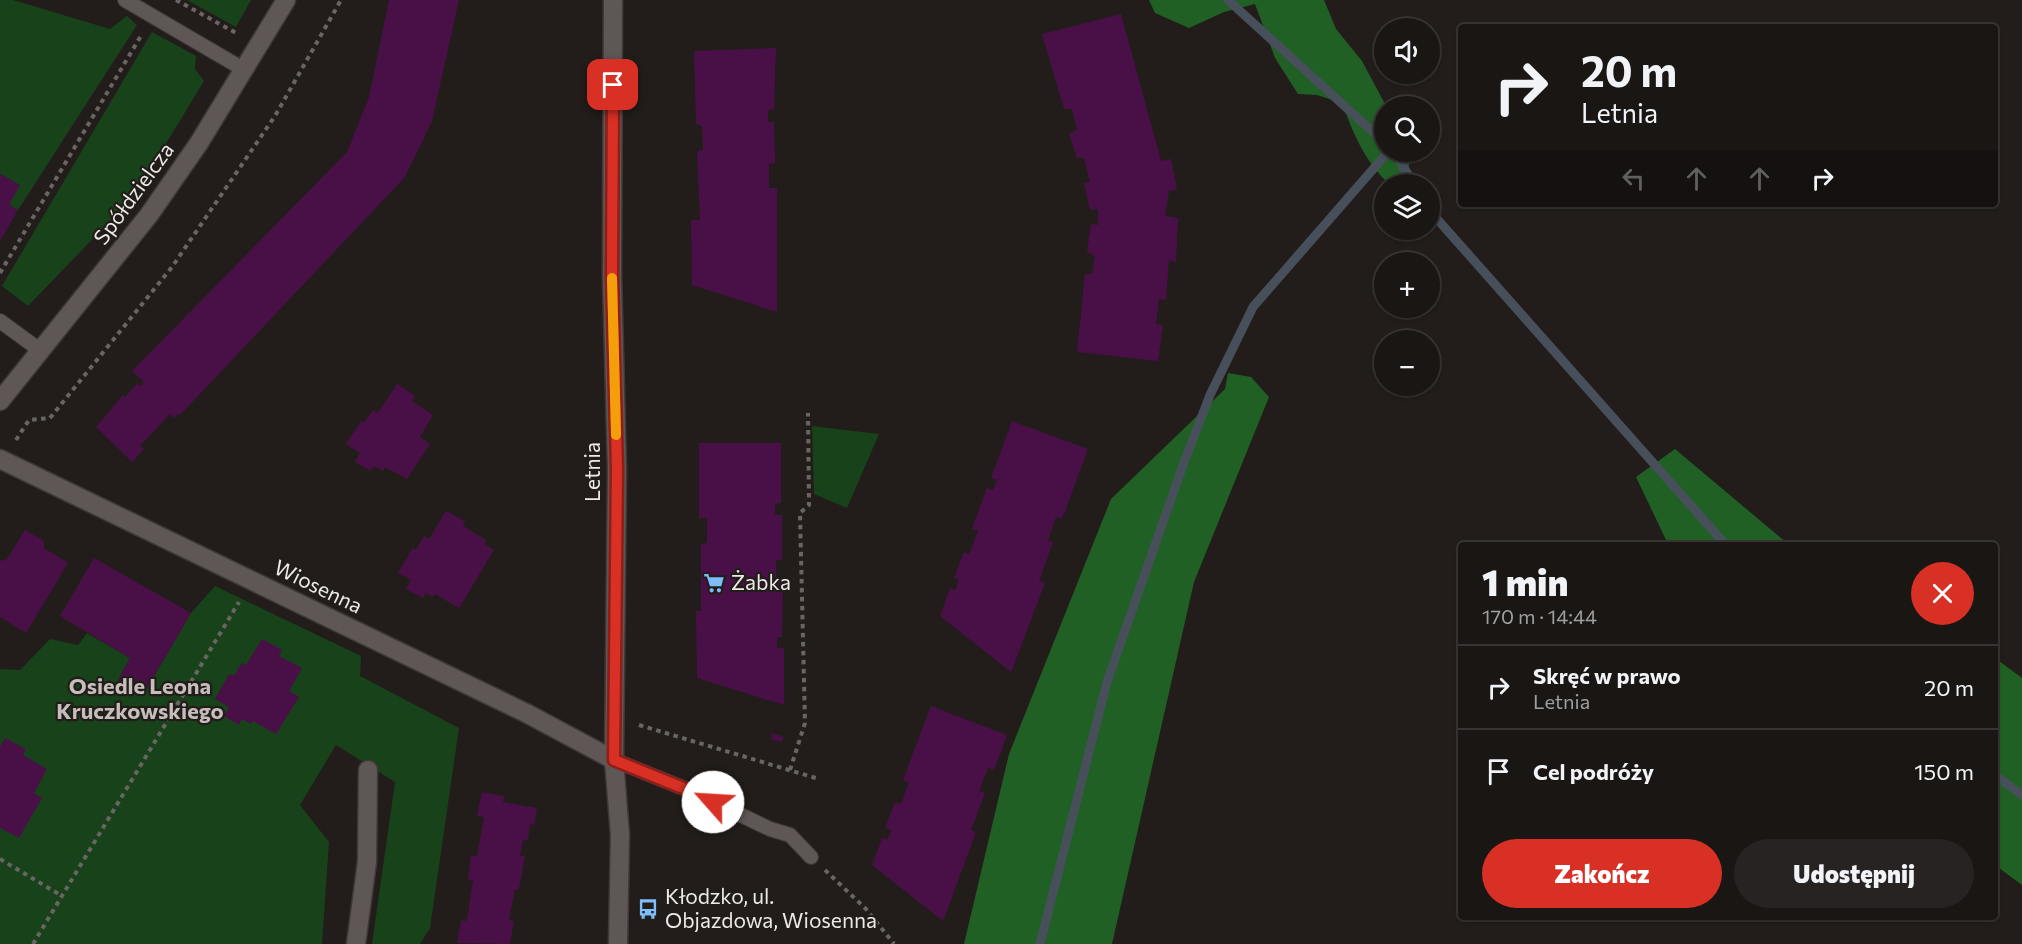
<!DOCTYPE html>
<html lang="pl">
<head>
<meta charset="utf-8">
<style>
	body { margin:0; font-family:Commissioner,sans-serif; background:#272322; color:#f1f3f6; height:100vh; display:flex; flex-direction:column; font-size:22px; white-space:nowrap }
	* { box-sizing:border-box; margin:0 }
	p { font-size:20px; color:#9f9fa0 }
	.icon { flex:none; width:33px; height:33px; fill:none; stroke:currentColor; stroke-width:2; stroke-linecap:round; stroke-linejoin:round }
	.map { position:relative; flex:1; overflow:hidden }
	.sheet { position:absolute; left:1458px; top:542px; width:540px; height:378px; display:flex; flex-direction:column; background:#1a1614; border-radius:6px; box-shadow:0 2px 4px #0004,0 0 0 2px #383534 }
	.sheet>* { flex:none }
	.banner { position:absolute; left:1458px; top:24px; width:540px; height:183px; border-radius:6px; box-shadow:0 2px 4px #0004,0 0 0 2px #383534; background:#1a1614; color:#f1f3f6; overflow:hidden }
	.tools { position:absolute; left:1374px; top:18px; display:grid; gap:12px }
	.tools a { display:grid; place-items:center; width:66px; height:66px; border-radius:50%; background:#1a1614; box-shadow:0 2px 4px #0004,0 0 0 2px #383534; font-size:30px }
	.pin { position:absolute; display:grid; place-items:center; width:51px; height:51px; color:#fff; margin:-26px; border-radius:12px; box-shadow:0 3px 9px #0006 }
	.me { position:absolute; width:66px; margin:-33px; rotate:296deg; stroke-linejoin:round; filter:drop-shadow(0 0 4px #0008) }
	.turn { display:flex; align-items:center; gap:21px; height:126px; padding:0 24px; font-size:27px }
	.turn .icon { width:78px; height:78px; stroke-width:2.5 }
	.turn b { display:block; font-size:42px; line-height:51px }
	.lanes { display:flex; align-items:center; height:57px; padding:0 24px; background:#0003; justify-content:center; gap:30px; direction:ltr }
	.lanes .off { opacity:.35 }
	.round { display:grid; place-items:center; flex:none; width:63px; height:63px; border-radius:32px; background:#272322 }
	.overview { display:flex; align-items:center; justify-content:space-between; height:102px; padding:0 24px }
	h1 { font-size:36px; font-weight:800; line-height:45px }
	.action { display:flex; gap:12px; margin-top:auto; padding:12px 24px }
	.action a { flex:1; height:69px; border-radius:36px; background:#d93025; color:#fff; font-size:24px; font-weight:800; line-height:69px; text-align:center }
	.action a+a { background:#272322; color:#f1f3f6 }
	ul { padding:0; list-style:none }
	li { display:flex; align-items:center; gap:18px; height:84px; padding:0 24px; border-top:2px solid #383534 }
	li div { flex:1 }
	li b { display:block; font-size:22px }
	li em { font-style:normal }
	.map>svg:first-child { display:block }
</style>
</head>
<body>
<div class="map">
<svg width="2022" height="944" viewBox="0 0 2022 944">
	<rect width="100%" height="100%" fill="#221d1a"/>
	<g fill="#18421a">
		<polygon points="0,0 13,0 110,29 127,16 137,25 18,210 9,205 19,185 0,174"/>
		<polygon points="187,0 251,0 236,27"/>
		<polygon points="152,32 196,56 195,69 204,81 134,196 28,306 2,286"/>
		<polygon points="812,426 879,434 847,508 814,494"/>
		<polygon points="215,586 361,656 360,676 459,728 430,928 420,944 372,944 395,782 336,745 300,805 329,842 322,944 0,944 0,669 20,670 50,639 78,645 87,633 130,658 118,680 143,695 191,613"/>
	</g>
	<g fill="#206024">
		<path d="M1149,0H1324L1336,29L1362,61L1386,106H1384V152H1413C1409,165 1406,183 1389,184C1364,160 1354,135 1342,103L1317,95L1298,94L1275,58L1255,4L1224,12L1189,28L1155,13Z"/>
		<polygon points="1228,373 1251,377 1269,397 1194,582 1112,944 964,944 1009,754 1111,499 1225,389"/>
		<polygon points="1675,449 1788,544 1668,544 1636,477"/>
		<polygon points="1995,658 2022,678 2022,885 1995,865"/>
	</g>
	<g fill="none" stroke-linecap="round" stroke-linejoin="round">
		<g stroke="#47505a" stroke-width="9">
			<polyline points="1228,0 1384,142"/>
			<polyline points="1394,152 1414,184"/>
			<polyline points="1430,211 1725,544"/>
			<polyline points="1995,775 2022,795"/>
			<polyline points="1040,944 1107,682 1183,465 1210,395 1253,307 1388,152"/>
		</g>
	</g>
	<g fill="#491048">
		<polygon points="389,0 459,0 432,121 405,177 180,415 178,414 174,418 170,414 140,446 144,449 132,462 96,427 123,395 125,397 138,383 140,386 144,382 132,371 347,152 369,97"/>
		<polygon points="1121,14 1161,161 1171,159 1177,189 1169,191 1165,216 1178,218 1176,262 1169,260 1166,300 1159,299 1156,324 1163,325 1158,361 1077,352 1085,274 1092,274 1095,256 1087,252 1091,224 1098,225 1098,209 1090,210 1084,183 1090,182 1084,158 1077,158 1069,134 1077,130 1072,109 1064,109 1042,34"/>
		<polygon points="776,48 774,109 768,110 768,122 774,122 775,163 769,164 769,188 777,188 777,312 692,285 691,220 700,220 697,152 703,150 702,126 696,124 694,51"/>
		<polygon points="0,174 20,185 9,205 18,210 0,241"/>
		<polygon points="397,384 415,396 412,401 433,415 420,437 430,444 407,479 385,467 383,471 374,466 370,471 355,462 360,453 346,444 361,421 364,423 373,410 378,413"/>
		<polygon points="1012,421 1088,449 1062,519 1056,517 1048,540 1053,542 1039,581 1045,583 1011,672 940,616 950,588 955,590 959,580 954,578 964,552 969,554 978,531 972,529 987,488 993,490 997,480 991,478"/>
		<polygon points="699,443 781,443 781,503 775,504 775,515 782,515 782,560 776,560 776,584 783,583 782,637 777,637 777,648 784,648 784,705 697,678 696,611 701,611 701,544 707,543 707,518 699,518"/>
		<polygon points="446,511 465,521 463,526 486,540 484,544 494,550 459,608 435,594 433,597 426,593 423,598 406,589 411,580 398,573 413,548 416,550 424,536 429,539"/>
		<polygon points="25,530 44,541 44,548 68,563 26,633 0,617 0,561 7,559"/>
		<polygon points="94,558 191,613 143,695 118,680 130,658 60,616"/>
		<polygon points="262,639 282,650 279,656 302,668 289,691 299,697 276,734 253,721 251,724 242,719 239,725 224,716 229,707 215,699 229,674 234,676 242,663 246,665"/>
		<polygon points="931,706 1007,735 994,770 988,768 979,791 985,793 971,830 976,832 943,921 872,865 882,838 887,840 892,830 885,828 895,802 901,804 909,783 903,780"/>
		<polygon points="772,733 784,737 782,742 771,739"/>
		<polygon points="5,738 26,749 23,755 47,769 34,793 42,798 19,838 0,828 0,747"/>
		<polygon points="482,792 504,796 503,802 537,808 534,825 530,824 528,840 523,840 520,856 525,856 519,889 515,889 509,920 514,921 510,944 457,943 461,920 467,921 473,880 468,880 471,856 477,856 484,817 477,816"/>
	</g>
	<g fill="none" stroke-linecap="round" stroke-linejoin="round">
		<g stroke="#3e3938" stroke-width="16">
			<g id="lane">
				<polyline points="125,0 243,69"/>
				<polyline points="0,321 41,351"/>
				<polyline points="614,760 693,792 770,829 790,835 811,857"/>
			</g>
		</g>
		<g stroke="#3e3938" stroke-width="21">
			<g id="street">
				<polyline points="0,401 149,215 199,143 286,0"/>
				<polyline points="0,459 526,713 614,760"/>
				<polyline points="356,944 367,862 368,770"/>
			</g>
		</g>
		<g stroke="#3e3938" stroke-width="21">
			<polyline id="secondary" points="613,0 612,276 617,469 614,760 620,835 618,944"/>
		</g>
		<g stroke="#696562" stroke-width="4" stroke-dasharray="4.5 4.5" stroke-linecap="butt">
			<polyline points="176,0 238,34"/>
			<polyline points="0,273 142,34"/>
			<polyline points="16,440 29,420 50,418 172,267 275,116 341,0"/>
			<polyline points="639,725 819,779"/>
			<polyline points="790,770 805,723 800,513 809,505 808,413"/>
			<polyline points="0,859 62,896"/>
			<polyline points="825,870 866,909 894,944"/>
			<polyline points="33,944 239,602"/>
		</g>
		<use href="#lane" stroke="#5e5755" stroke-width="14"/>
		<use href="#street" stroke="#5e5755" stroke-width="18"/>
		<use href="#secondary" stroke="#5e5755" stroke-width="18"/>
	</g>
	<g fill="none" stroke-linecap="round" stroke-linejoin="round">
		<g stroke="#8d1f18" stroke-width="15">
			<polyline id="route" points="613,85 612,276 617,469 614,760 693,792 713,802"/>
		</g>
		<use href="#route" stroke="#d93025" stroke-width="10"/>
		<polyline stroke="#f59e0b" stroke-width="10" points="612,278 616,435"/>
	</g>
	<defs>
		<g id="supermarket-bare" transform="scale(1.62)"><path d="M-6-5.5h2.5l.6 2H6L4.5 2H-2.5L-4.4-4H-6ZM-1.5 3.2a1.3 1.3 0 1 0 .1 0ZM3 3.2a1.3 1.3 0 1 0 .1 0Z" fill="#7ebdf9" stroke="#221d1a" stroke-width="2.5" paint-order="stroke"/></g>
		<g id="bus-bare" transform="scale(1.62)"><path d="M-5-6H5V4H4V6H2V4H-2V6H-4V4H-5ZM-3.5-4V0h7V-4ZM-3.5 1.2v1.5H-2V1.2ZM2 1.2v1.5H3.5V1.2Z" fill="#7ebdf9" stroke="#221d1a" stroke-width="2.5" paint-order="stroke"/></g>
	</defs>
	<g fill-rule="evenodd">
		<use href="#supermarket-bare" x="714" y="583"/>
		<use href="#bus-bare" x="648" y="909"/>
	</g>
	<g text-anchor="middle" stroke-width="4.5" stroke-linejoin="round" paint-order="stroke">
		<g font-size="21" fill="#ede9e7" stroke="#221d1a">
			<text transform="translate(134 194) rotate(-54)" y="7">Spółdzielcza</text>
			<text transform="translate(593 472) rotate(-90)" y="7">Letnia</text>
			<text transform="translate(318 587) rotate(26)" y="7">Wiosenna</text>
		</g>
		<g font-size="21" fill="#ede9e7" stroke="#221d1a" text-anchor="start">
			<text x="731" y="590">Żabka</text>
			<text x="665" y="904">Kłodzko, ul.<tspan x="665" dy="24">Objazdowa, Wiosenna</tspan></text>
		</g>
		<g font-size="22" font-weight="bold" fill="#c6bebb" stroke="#221d1a">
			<text x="140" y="694">Osiedle Leona<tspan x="140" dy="25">Kruczkowskiego</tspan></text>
		</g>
	</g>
</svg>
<div class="tools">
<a><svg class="icon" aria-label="sound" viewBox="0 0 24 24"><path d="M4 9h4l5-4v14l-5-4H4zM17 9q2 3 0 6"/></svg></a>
<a><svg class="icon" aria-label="search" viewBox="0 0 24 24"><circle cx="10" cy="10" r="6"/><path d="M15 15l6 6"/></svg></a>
<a><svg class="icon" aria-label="layers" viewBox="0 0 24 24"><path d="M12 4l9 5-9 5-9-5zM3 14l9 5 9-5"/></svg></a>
<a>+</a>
<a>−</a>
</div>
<div class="pin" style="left:613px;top:85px;background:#d93025"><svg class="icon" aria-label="arrive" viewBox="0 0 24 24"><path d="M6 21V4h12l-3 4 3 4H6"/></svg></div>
<svg class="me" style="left:713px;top:802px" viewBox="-20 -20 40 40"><circle r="19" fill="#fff"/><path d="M0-13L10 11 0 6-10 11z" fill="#d93025"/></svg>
<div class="banner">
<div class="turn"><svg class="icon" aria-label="right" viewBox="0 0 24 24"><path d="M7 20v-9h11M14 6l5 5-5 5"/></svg><div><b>20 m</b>Letnia</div></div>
<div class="lanes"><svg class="icon off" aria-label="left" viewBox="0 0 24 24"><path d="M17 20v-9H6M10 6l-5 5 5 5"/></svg><svg class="icon off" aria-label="ahead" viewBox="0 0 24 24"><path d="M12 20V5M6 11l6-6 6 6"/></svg><svg class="icon off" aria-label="ahead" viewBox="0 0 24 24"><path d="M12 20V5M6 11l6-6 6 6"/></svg><svg class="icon" aria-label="right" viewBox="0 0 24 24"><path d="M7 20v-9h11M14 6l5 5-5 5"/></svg></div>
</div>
<section class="sheet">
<div class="overview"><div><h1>1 min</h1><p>170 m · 14:44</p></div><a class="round" style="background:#d93025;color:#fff"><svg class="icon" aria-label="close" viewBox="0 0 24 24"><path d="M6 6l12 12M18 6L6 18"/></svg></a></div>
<ul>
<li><svg class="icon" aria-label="right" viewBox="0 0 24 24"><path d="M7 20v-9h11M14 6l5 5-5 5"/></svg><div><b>Skręć w prawo</b><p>Letnia</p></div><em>20 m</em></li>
<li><svg class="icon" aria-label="arrive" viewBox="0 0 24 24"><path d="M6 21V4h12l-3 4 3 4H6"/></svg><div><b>Cel podróży</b></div><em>150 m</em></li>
</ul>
<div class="action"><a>Zakończ</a><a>Udostępnij</a></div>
</section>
</div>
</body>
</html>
